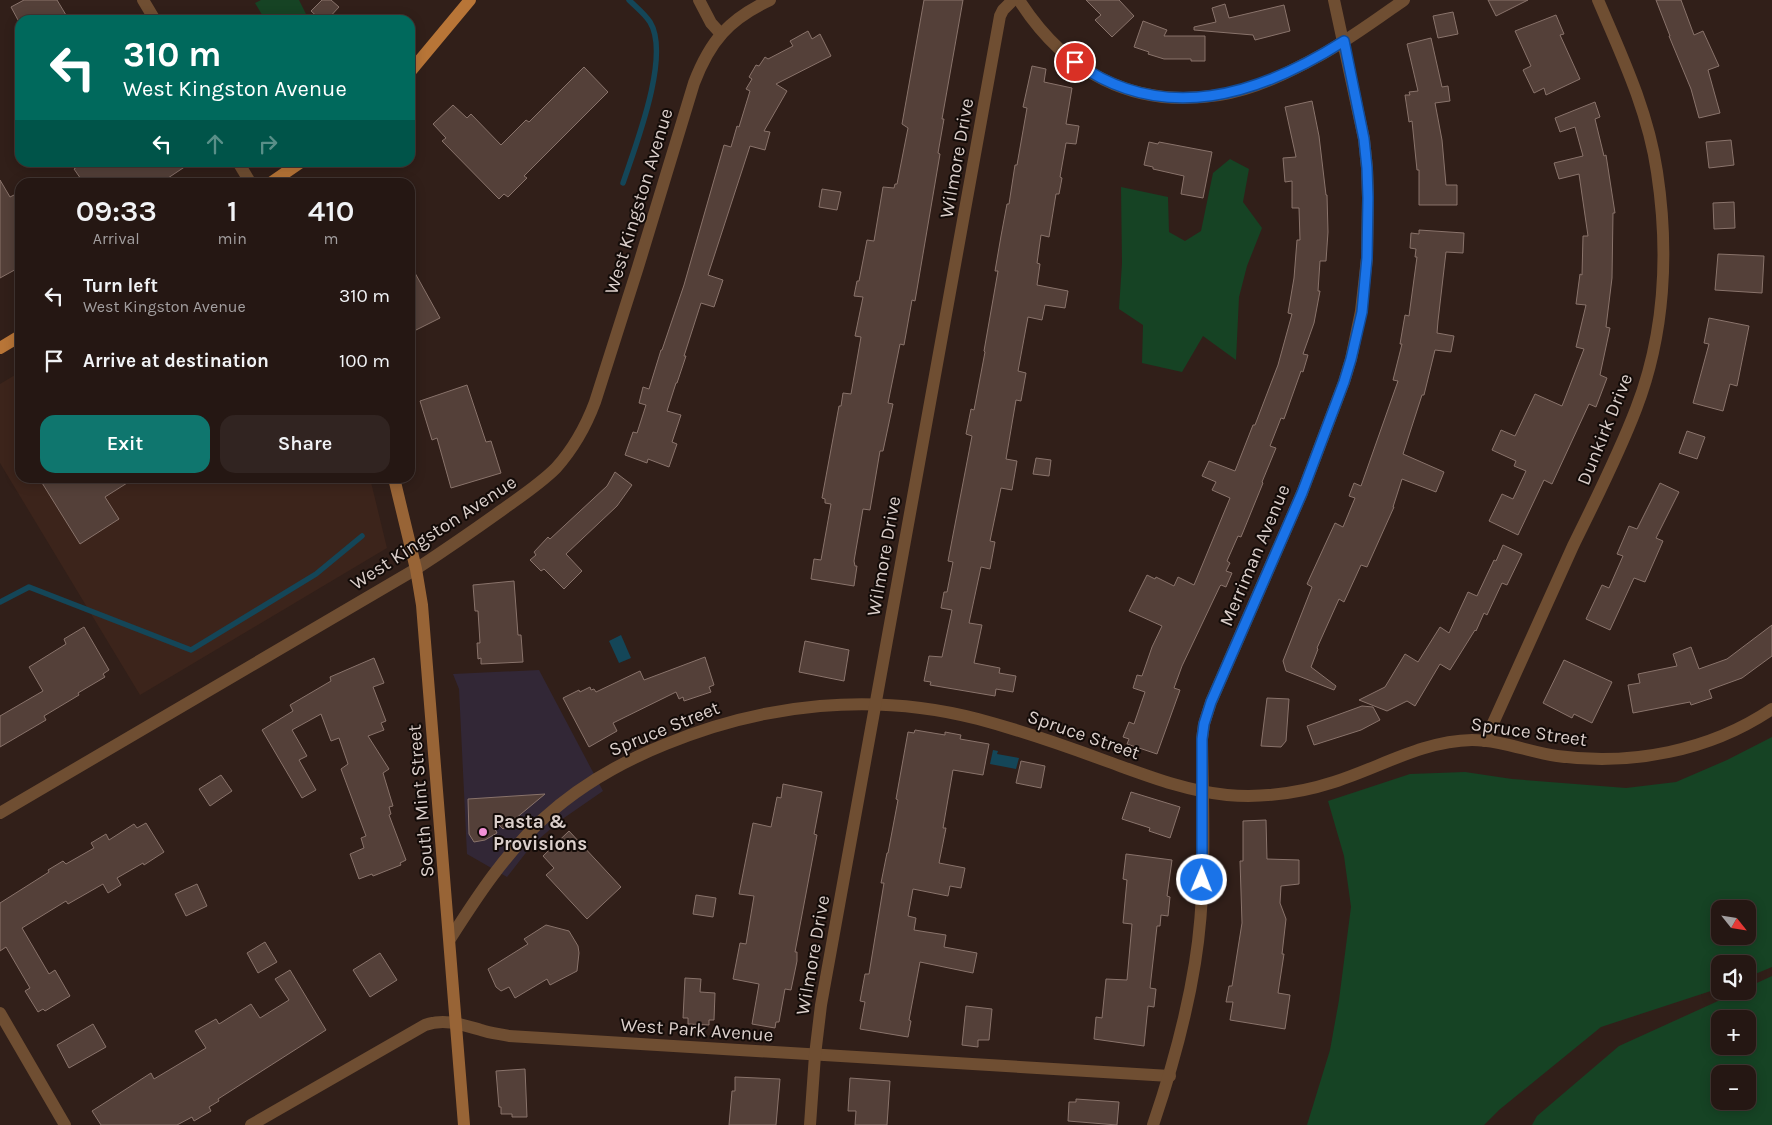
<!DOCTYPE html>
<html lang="en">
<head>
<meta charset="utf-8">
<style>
	body { margin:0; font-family:Karla,sans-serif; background:#312421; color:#f1f3f6; height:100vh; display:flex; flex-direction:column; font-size:19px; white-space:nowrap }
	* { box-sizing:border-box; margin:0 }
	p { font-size:16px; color:#a39fa0 }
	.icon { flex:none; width:28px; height:28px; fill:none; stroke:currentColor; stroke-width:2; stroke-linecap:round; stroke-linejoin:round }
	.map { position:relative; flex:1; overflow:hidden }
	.details { position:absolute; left:15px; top:178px; width:400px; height:305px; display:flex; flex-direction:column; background:#251713; border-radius:15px; box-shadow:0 2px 12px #0003,0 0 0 1px #423633 }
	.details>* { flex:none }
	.hud { position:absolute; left:15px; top:15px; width:400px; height:152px; border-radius:15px; box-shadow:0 2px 12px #0003,0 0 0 1px #423633; background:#00695c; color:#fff; overflow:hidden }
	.needle { width:32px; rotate:120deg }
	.buttons { position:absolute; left:1711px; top:900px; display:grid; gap:10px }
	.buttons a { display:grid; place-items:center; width:45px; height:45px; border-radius:10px; background:#251713; box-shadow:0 2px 12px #0003,0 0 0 1px #423633; font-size:25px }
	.pin { position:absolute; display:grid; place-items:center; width:42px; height:42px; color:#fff; margin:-21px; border:2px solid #fff; border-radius:50%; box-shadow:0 1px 5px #0007 }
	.me { position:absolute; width:55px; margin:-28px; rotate:1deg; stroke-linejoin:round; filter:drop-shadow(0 0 4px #0008) }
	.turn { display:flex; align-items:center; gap:18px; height:105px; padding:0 25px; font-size:22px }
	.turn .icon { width:65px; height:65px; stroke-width:2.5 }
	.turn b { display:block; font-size:35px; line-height:42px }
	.lanes { display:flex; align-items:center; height:48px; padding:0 25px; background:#0003; justify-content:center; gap:25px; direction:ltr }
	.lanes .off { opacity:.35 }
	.eta { display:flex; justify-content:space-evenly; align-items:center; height:85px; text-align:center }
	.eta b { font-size:30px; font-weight:600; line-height:35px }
	.action { display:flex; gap:10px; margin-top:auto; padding:10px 25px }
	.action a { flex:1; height:58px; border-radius:15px; background:#0f766e; color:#fff; font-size:20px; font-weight:600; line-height:58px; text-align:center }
	.action a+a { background:#312421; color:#f1f3f6 }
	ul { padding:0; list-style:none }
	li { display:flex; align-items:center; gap:15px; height:65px; padding:0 25px }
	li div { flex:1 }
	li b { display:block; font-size:19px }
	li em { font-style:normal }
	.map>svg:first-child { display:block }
</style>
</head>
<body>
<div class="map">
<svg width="1772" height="1125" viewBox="0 0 1772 1125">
	<rect width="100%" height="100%" fill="#311f19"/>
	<polygon fill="#322736" points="539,670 603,791 561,820 532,845 507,877 467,854 459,689 453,674"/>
	<polygon fill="#3c241b" points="20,372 20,478 370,478 387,548 140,695 0,463 0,384"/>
	<g fill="#164324" fill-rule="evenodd">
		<polygon points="261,0 299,0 309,20 263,20 264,18 255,3"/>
		<polygon points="1230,159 1249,169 1243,202 1262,228 1247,266 1239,297 1236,360 1203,336 1182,372 1142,363 1143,325 1119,309 1122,263 1121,187 1168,197 1169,232 1185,241 1201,231 1213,173"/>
		<path d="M1772,737V967L1748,977V964H1720V988L1601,1027L1499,1110L1484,1125H1307L1330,1050L1339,1000L1351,907L1344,856L1328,801L1410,774L1465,772L1512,779L1626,788L1676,782L1727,760ZM1720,909H1748V936H1720Z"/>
		<path d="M1772,976V1125H1532L1537,1116L1619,1046L1740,991H1748V987ZM1720,1019H1748V1046H1720ZM1720,1074H1748V1101H1720Z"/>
	</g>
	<g fill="#144658">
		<polygon points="621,635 631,658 619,663 609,641"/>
		<polygon points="993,750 998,751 997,754 1019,758 1016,769 990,764"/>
	</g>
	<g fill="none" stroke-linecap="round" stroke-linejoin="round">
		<g stroke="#144658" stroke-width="5.5">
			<path d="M623,183C635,147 671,56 650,22C645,14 636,7 629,0"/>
			<polyline points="0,602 29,587 191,650 316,574 362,536"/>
		</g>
	</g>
	<g fill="#544039" stroke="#89736b">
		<polygon points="24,0 57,0 69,20 18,20 11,7"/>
		<polygon points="322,0 331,0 339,7 327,20 321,20 311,11"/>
		<polygon points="924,0 963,0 942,119 944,119 938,153 940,154 915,301 912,300 904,345 900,344 888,403 893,404 883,451 880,451 870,510 863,509 854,561 855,566 857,566 854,586 811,579 814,559 821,560 831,504 825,503 825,499 822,498 839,406 841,406 843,393 851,394 861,337 855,336 863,297 854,296 857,281 859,281 867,240 874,241 883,187 894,188 895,184 897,184 908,128 902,124"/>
		<polygon points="1086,0 1119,0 1134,16 1112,37 1095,20 1101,15"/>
		<polygon points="1488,0 1528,0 1496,16"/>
		<polygon points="1656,0 1681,0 1694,35 1703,31 1719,66 1708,70 1720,113 1699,118 1691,89 1669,36 1670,36"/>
		<polygon points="1225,4 1229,18 1284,5 1290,31 1255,40 1253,35 1194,30 1194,27 1216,22 1212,8"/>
		<polygon points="1453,12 1458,34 1438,38 1433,16"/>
		<polygon points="1556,15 1564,34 1560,35 1580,79 1546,95 1544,88 1534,93 1523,70 1531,66 1515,31"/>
		<polygon points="1143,21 1167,30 1164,36 1205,36 1205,61 1191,61 1191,59 1164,59 1148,54 1149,52 1134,47"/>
		<polygon points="808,31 812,39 820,34 831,56 776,84 787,91 764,131 770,132 765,150 750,146 708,275 723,280 714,307 701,303 684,356 686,356 677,383 676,383 667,411 681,415 672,442 677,444 669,467 648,459 647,463 625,455 633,432 637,433 646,405 639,403 643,387 649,389 661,350 662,350 684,285 724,145 731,147 737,126 739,127 750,91 746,89 752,79 749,77 756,65 759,66 765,57 768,59 793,46 790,41"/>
		<polygon points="1431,38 1442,87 1448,86 1450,101 1435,103 1442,140 1446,185 1457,185 1457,205 1419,205 1419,170 1417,170 1412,121 1409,122 1405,95 1410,95 1409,92 1418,91 1407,44"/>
		<polygon points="1032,66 1046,69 1044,82 1072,88 1066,124 1079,126 1076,144 1066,143 1060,177 1062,178 1059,194 1056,194 1049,237 1041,235 1037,263 1040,264 1037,285 1068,291 1065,308 1045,305 1042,320 1028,317 1018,371 1026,373 1021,401 1016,400 1006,459 1017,461 1012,490 1001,488 990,541 995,542 990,569 981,567 969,623 982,625 974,663 1000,668 999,673 1016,676 1013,692 996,689 995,696 930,685 931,682 924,681 929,656 942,657 952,610 941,608 944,592 947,592 953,562 948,561 972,436 966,434 971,409 974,410 985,352 984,351 998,271 995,271 1001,236 1007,204 1009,204 1015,165 1017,165 1027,108 1023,107"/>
		<polygon points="584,67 608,92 524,176 527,178 508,197 504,194 499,199 442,141 446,138 433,124 453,105 467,118 471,114 501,145 526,120 529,122"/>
		<polygon points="1312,101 1319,136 1326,195 1327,195 1328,232 1326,261 1320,261 1318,291 1320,291 1314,323 1303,354 1308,355 1303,372 1301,371 1284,419 1281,418 1270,446 1276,448 1262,482 1263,483 1241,537 1238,536 1227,561 1230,563 1226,571 1232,573 1226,587 1221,585 1220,586 1182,666 1174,688 1180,690 1157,754 1127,744 1129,739 1123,737 1129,722 1134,724 1145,692 1133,688 1137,675 1142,676 1152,647 1162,626 1129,611 1147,575 1155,579 1156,577 1174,586 1178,577 1194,585 1230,498 1212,490 1216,482 1202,476 1209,461 1235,471 1253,425 1255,425 1278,365 1292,314 1288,313 1294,278 1297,240 1300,240 1299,208 1292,208 1292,181 1285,182 1283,158 1296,157 1285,107"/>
		<polygon points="1595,102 1600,117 1595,119 1604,156 1606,155 1615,213 1613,213 1612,278 1606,327 1610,328 1600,375 1607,378 1596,407 1589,404 1552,484 1544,480 1518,535 1489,521 1502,494 1513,499 1526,471 1514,466 1516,461 1492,450 1501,430 1515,436 1535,394 1562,406 1584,349 1576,347 1586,305 1576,304 1580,274 1582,275 1583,236 1588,236 1579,174 1559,179 1554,163 1583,156 1575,127 1560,132 1555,118"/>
		<polygon points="1731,140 1734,165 1709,168 1706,142"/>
		<polygon points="1149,142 1158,144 1159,142 1212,152 1203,198 1181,194 1184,176 1153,169 1153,167 1144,165"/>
		<polygon points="84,162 192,162 162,182 83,182 74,169"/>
		<polygon points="0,180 10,197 20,192 20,267 0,278"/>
		<polygon points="822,189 841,192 837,210 819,207"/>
		<polygon points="1734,202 1735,228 1714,229 1713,203"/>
		<polygon points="1419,230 1464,233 1463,253 1446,252 1438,321 1437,333 1454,336 1451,352 1435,350 1424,395 1422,395 1403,454 1444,472 1436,492 1402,479 1393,507 1394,507 1367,567 1361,565 1344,602 1339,599 1317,648 1318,649 1311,667 1336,686 1334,690 1286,671 1283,661 1312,587 1307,584 1335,523 1343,527 1355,498 1349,496 1354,483 1361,486 1398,381 1393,380 1402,344 1400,344 1405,315 1409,316 1417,257 1415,257 1416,249 1410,248 1411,233 1419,234"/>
		<polygon points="1718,254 1764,256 1762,293 1715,290"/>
		<polygon points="410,264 440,318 410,333"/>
		<polygon points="1709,318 1749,326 1737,386 1730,384 1723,411 1693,403 1709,344 1704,343"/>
		<polygon points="467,385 486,442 491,441 501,473 451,488 437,438 432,440 420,401"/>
		<polygon points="1687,431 1705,437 1697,459 1679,453"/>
		<polygon points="1036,458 1051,460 1049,476 1033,474"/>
		<polygon points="615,472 632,485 617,506 566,554 582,571 564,589 544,569 541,571 530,560 536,555 534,552 548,537 550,539 607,486"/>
		<polygon points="39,478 135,478 105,497 119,519 80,544"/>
		<polygon points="1660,483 1679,492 1656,538 1663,541 1645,582 1634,578 1610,630 1586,619 1602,585 1609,588 1623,556 1617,554 1629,526 1637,529"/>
		<polygon points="1503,545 1522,554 1507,585 1502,583 1487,615 1484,613 1476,631 1475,630 1450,670 1440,664 1415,706 1407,701 1387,711 1359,700 1385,687 1405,654 1418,662 1440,627 1449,633 1468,592 1477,596 1494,560 1496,561"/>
		<polygon points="514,581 518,635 521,635 523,662 481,664 481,658 478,659 477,643 480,643 478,611 475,611 473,585"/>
		<polygon points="1772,625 1772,656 1742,678 1709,690 1712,698 1691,705 1690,702 1633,713 1628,685 1640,683 1638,674 1677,666 1673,654 1691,647 1699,669 1727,659"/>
		<polygon points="84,627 109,670 103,674 105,677 78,693 79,695 44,716 46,720 0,747 0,716 43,691 29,667 66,644 64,639"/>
		<polygon points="805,641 849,650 844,681 799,672"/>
		<polygon points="705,657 714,685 709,687 711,692 684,701 683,697 679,699 676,692 613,723 617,731 589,747 563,698 579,690 580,692 590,687 591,690 594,689 596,692 640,671 644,680"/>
		<polygon points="374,658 384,683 373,687 386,721 381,723 384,730 368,736 389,769 383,773 393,806 389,807 391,814 389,815 406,860 400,863 401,865 373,876 372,874 359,879 350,854 364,848 361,838 366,836 341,769 348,764 339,738 331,741 321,714 292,730 307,756 299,760 316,790 302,798 262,730 293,711 290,705 331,681 330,677"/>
		<polygon points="1564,660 1612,682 1592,723 1574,714 1572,718 1543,703"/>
		<polygon points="1267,698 1289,699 1286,741 1281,747 1261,746"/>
		<polygon points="1362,706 1373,707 1380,720 1361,730 1314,745 1307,726"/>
		<polygon points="915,730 945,735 945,732 961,735 960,739 989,744 983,775 953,770 943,828 946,828 939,863 965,868 961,888 950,886 948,896 913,889 908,916 916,918 914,930 946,935 944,947 977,953 973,973 920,962 909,1020 911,1021 908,1037 860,1029 865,1002 860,1001 865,974 869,974 884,883 881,883 887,853 888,853 898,800 896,799 908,732 914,733"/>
		<polygon points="1021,761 1045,766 1041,788 1016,783"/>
		<polygon points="221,775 232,791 210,806 199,789"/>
		<polygon points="783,784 822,792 814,834 817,835 795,952 797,952 797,961 791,990 785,989 779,1022 776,1022 775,1028 752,1024 759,984 733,979 740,943 746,944 754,896 739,894 753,823 771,827 777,797 781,798"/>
		<polygon points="1131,792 1180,807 1170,838 1149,831 1150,828 1122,819"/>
		<polygon points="545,794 503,829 499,825 495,829 497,833 485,840 474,842 469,834 468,799"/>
		<polygon points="1266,820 1267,859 1299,860 1299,884 1281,886 1280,903 1286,919 1282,954 1284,954 1278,993 1290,995 1285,1029 1230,1020 1233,1002 1226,1002 1229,986 1232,986 1242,923 1240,861 1243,861 1243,821"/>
		<polygon points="146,823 164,852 144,865 143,863 117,878 121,885 108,893 103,884 68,904 66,901 22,928 49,974 55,970 70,996 45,1011 43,1009 38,1012 25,991 30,988 6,947 0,951 0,903 49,872 48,870 63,861 66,864 94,848 91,843 106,834 109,840 134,824 137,828"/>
		<polygon points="569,831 621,887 587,919 546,875 554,868 543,856"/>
		<polygon points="1126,854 1172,860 1167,896 1170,897 1168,916 1161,915 1160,926 1157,926 1150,988 1156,989 1154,1007 1148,1006 1144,1046 1094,1039 1096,1017 1102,1018 1106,979 1127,980 1132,924 1123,923 1127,880 1123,879"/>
		<polygon points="197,884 207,906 186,916 175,894"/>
		<polygon points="696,895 716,898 713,917 693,914"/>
		<polygon points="546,925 569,931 578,946 579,953 577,971 550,985 547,979 515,998 509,987 501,991 496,987 488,969 528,944 524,939"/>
		<polygon points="265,942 277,962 258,973 247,953"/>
		<polygon points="380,953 397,980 370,997 353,970"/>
		<polygon points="290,970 326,1030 218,1099 219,1101 209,1107 211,1111 194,1121 192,1117 177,1125 101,1125 92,1111 151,1073 154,1079 206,1048 195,1031 216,1019 219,1024 251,1004 260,1018 289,1000 275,979"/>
		<polygon points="685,978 701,979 700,992 715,993 714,1020 709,1020 709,1025 688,1024 688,1018 683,1018"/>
		<polygon points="966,1006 992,1009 989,1040 978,1040 978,1047 962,1045"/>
		<polygon points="93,1024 106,1047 69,1068 57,1045"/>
		<polygon points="525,1069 527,1117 512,1117 512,1114 501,1114 501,1107 499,1107 496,1071"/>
		<polygon points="735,1077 780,1079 776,1125 729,1125 732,1091 735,1091"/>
		<polygon points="850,1078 890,1081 887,1125 855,1125 856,1111 848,1111"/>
		<polygon points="1076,1099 1119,1102 1117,1125 1068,1121 1069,1102 1076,1102"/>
	</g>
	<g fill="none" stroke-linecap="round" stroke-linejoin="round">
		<g stroke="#6f4e32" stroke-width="12">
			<polyline points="143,0 155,20"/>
			<polyline points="699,0 711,23 721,34"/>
			<path d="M1019,0C1065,72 1133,109 1219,95C1254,90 1290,72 1321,55C1350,39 1377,19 1404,0"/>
			<polyline points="238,162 250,182"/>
			<path d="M1485,741C1514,676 1543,611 1573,546C1595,501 1618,456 1636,409C1665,334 1669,251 1657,172C1648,111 1622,56 1598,0"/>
			<path d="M0,813L416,569C445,550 474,530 502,510C520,497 540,484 556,468C573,449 586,426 595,402L638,267L694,83C710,41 729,19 770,0"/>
			<path d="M450,939C478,895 505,854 543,819C579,786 621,762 666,744C765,703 874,692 978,719C1023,731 1066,746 1109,762C1148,776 1186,791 1227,795C1263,798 1300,793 1334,782C1381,767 1422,741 1472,740C1501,740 1529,752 1557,756C1631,766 1710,751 1772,709"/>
			<polyline points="0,1013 65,1125"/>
			<path d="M251,1125L425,1025C445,1018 463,1025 481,1030C490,1033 500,1034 509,1036L1170,1076"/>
			<polyline points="810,1125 815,1055 821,1005 1000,16 1003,10 1013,0"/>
			<path d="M1153,1125C1171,1072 1186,1019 1195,963C1207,889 1203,814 1202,739L1204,724L1211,702L1302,493L1344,382L1351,359L1361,311L1367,258L1368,198L1367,168L1364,139L1334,0"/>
		</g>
		<polyline stroke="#986436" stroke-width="12" points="394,478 416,569 422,605 464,1125"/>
		<g stroke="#b87537" stroke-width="12">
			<polyline points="410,72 470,0"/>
			<polyline points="272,182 301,162"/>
			<polyline points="0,348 20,336"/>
		</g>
	</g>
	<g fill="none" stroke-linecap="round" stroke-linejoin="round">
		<g stroke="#114b97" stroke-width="12">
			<path id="route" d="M1075,62C1164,126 1259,95 1344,41L1364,139L1367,168L1368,198L1367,258L1362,312L1351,359L1344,382L1302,493L1211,702L1204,724L1202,739V880"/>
		</g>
		<use href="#route" stroke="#1a73e8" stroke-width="9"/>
	</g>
	<circle fill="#f391d6" stroke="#130b08" stroke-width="2" cx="483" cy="832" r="5"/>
	<g text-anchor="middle" stroke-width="4" stroke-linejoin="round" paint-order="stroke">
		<g font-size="19" fill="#dbcfcb" stroke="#130b08">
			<text transform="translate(956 158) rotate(-80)" y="7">Wilmore Drive</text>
			<text transform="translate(638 201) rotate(-73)" y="7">West Kingston Avenue</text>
			<text transform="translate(1604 429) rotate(-68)" y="7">Dunkirk Drive</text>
			<text transform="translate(433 532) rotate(-33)" y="7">West Kingston Avenue</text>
			<text transform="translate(1254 555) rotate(-67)" y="7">Merriman Avenue</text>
			<text transform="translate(883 556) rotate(-80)" y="7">Wilmore Drive</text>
			<text transform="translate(664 728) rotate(-22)" y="7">Spruce Street</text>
			<text transform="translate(1529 731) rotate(8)" y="7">Spruce Street</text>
			<text transform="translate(1084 734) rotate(19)" y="7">Spruce Street</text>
			<text transform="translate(420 801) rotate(-95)" y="7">South Mint Street</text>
			<text transform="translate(812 955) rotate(-80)" y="7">Wilmore Drive</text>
			<text transform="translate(697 1029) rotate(4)" y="7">West Park Avenue</text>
		</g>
		<g font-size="19" font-weight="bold" fill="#dbcfcb" stroke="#130b08" text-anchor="start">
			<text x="493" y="828">Pasta &amp;<tspan x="493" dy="22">Provisions</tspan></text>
		</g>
	</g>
</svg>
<div class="buttons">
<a><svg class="needle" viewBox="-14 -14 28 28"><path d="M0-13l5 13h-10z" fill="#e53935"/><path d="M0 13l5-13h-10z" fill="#a39fa0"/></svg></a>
<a><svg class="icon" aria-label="sound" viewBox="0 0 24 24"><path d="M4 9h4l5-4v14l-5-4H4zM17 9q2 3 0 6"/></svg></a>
<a>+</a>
<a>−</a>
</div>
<div class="pin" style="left:1075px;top:62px;background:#d93025"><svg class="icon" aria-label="arrive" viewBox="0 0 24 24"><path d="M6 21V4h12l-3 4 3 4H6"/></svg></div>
<svg class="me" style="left:1202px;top:880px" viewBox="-20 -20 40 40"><circle r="17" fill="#1a73e8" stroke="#fff" stroke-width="3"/><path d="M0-11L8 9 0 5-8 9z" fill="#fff"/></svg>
<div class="hud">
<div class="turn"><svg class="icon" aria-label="left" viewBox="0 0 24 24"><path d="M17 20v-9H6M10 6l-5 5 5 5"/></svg><div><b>310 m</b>West Kingston Avenue</div></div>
<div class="lanes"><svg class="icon" aria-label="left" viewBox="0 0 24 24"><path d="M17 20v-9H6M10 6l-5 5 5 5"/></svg><svg class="icon off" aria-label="ahead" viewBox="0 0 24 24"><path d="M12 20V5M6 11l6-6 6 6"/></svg><svg class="icon off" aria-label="right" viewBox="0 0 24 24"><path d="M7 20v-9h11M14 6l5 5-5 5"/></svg></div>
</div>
<section class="details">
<div class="eta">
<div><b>09:33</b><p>Arrival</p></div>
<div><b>1</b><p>min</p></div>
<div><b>410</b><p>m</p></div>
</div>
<ul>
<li><svg class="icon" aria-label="left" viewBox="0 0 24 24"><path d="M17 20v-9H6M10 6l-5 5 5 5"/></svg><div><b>Turn left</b><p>West Kingston Avenue</p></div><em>310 m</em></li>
<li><svg class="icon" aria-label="arrive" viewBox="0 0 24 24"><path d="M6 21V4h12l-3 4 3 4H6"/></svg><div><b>Arrive at destination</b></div><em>100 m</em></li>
</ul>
<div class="action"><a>Exit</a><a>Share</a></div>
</section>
</div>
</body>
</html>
